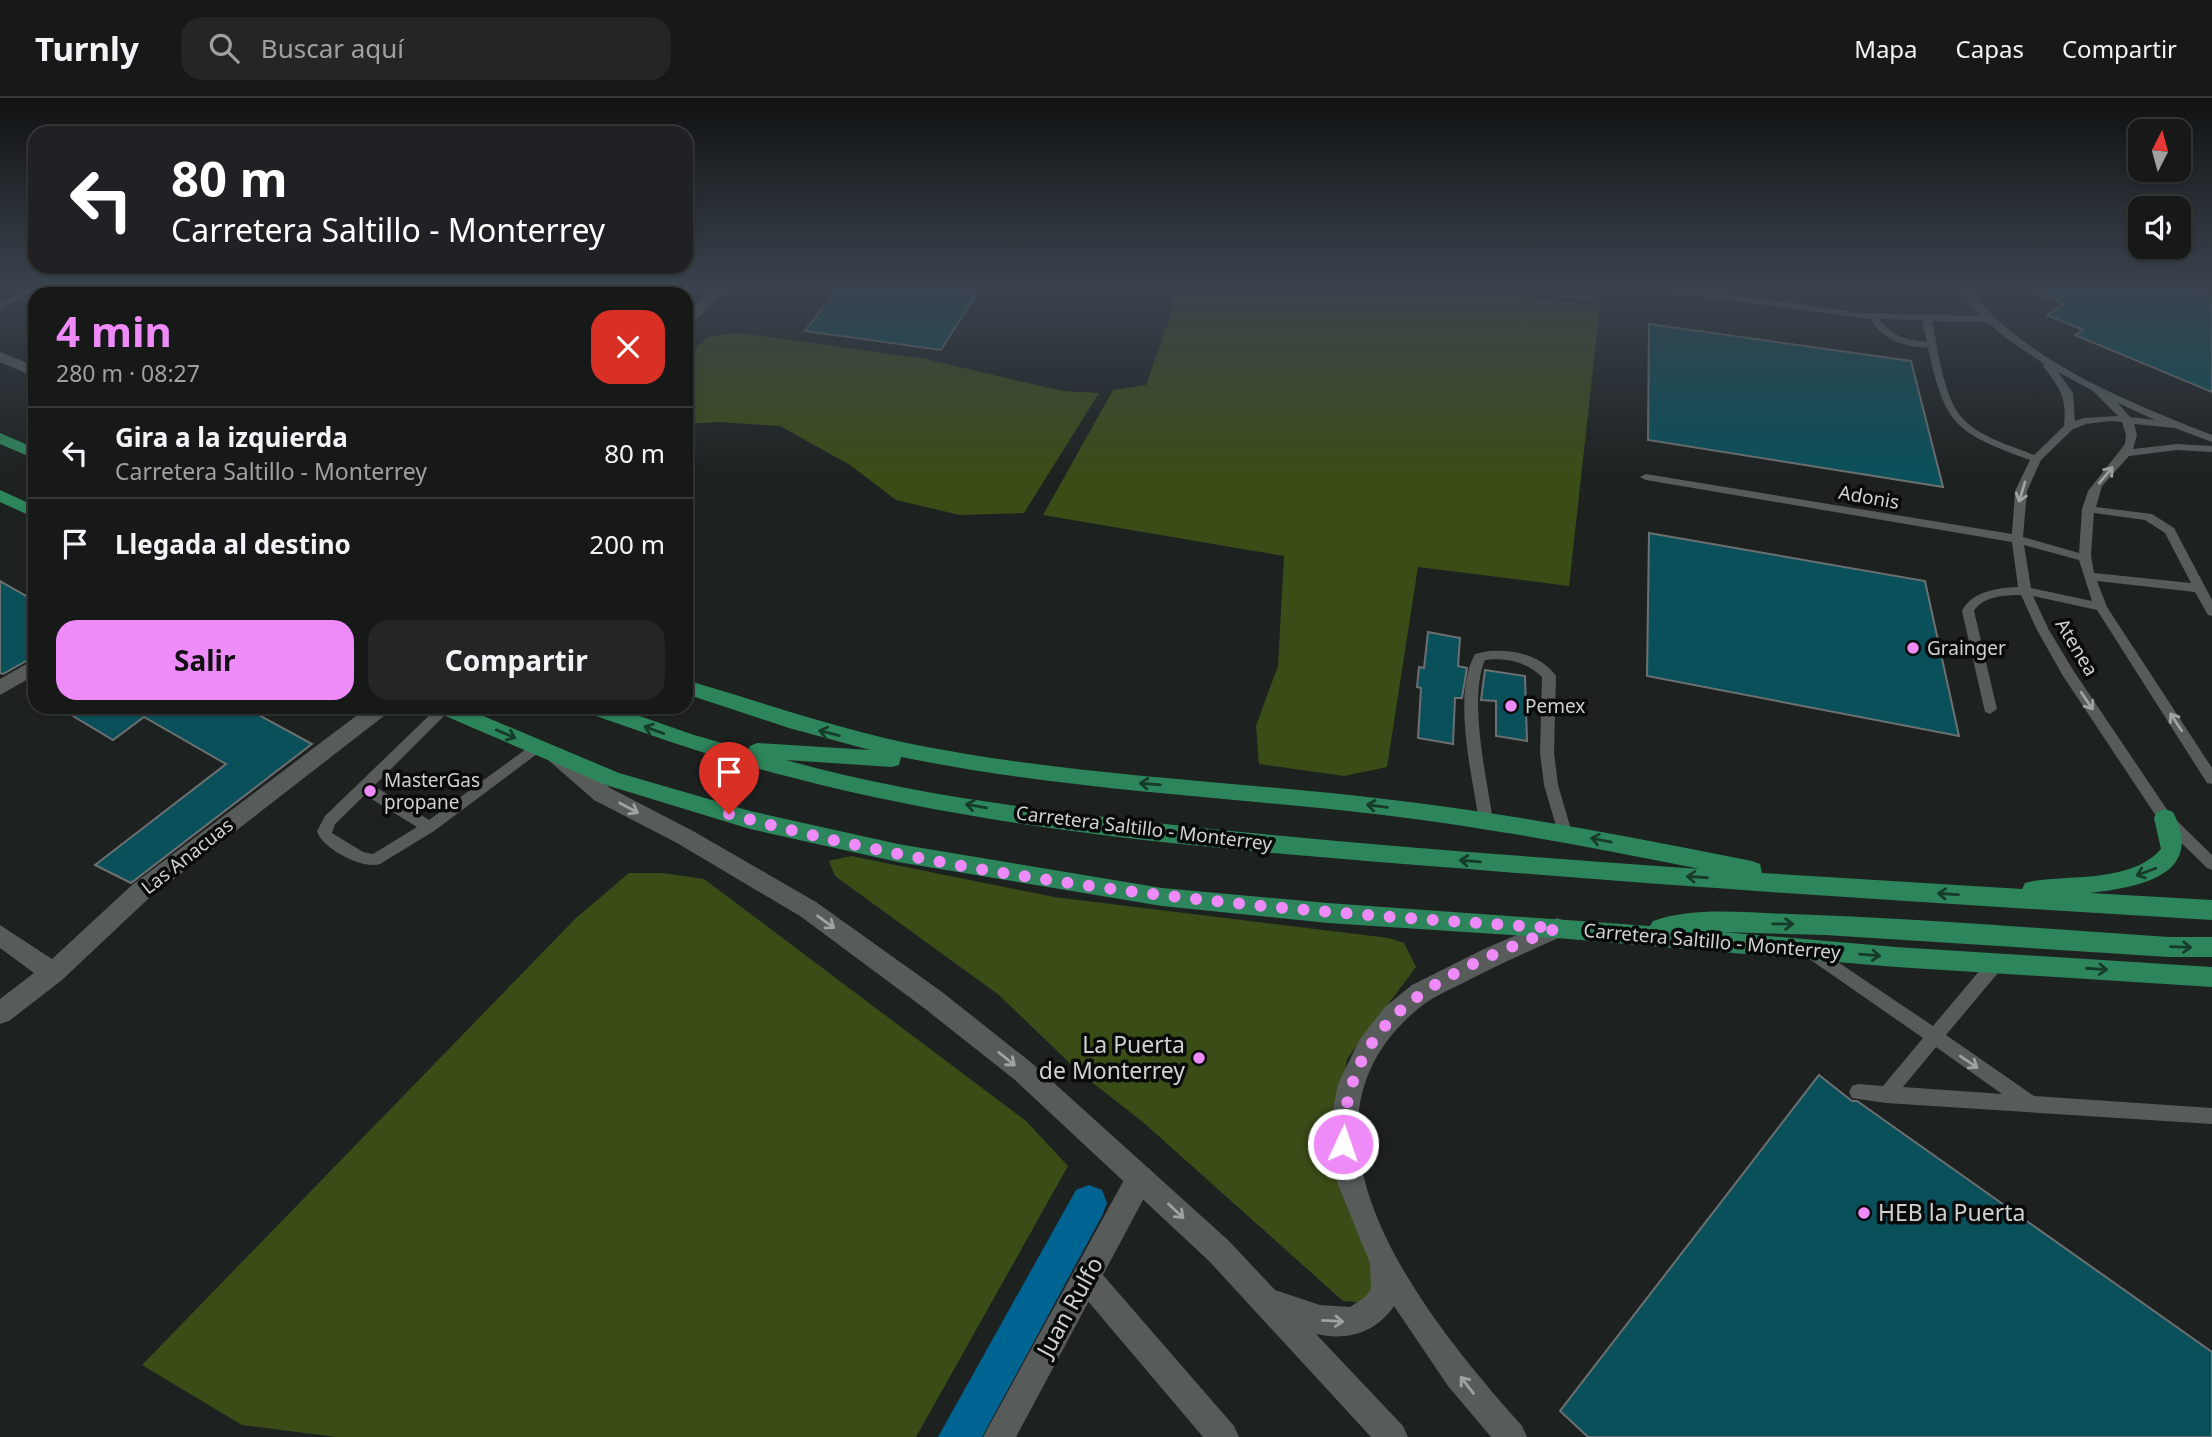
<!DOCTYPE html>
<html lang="es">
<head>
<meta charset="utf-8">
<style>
	body { margin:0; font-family:"Noto Sans",sans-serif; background:#232625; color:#f1f3f6; height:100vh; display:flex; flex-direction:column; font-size:26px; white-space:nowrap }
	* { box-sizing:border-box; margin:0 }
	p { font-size:23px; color:#9ea0a2 }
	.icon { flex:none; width:38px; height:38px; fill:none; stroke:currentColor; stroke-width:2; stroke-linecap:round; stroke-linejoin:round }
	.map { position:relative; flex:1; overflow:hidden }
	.drawer { position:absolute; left:28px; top:189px; width:665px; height:427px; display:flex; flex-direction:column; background:#161918; border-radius:21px; box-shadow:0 2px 5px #0004,0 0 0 2px #353837 }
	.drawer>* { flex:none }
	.top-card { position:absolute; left:28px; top:28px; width:665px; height:147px; border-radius:21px; box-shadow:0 2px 5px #0004,0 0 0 2px #353837; background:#202124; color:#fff; overflow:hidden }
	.needle { width:46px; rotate:6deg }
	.fabs { position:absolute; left:2128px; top:21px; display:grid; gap:14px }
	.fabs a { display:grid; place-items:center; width:63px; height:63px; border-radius:14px; background:#161918; box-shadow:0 2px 5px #0004,0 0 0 2px #353837; font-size:35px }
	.pin { position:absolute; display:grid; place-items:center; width:60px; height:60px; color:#fff; margin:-72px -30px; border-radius:50% 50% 50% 0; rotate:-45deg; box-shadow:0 0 7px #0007 }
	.pin .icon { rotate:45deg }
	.me { position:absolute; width:77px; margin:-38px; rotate:3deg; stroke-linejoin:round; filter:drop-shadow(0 0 5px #0008) }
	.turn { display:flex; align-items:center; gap:24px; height:147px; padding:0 28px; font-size:32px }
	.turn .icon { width:91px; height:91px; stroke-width:2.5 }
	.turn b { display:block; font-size:49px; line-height:60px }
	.round { display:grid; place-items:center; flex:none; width:74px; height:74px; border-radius:21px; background:#232625 }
	.headline { display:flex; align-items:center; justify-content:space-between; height:119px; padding:0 28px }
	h1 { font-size:42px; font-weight:700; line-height:52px; color:#ee8bf8 }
	.action { display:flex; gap:14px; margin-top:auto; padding:14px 28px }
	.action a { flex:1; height:80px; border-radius:21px; background:#ee8bf8; color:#111; font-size:28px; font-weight:700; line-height:80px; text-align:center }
	.action a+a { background:#232625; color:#f1f3f6 }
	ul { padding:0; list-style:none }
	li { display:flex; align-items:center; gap:21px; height:91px; padding:0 28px; border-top:2px solid #353837 }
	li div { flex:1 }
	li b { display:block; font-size:26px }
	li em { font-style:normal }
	header { display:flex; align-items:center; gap:42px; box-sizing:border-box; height:98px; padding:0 35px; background:#161918; border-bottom:2px solid #353837 }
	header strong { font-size:33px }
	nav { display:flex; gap:38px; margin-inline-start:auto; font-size:24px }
	.search { width:490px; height:63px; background:#232625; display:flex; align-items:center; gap:18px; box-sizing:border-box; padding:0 24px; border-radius:21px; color:#9ea0a2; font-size:26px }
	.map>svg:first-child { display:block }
</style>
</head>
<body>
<header>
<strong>Turnly</strong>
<div class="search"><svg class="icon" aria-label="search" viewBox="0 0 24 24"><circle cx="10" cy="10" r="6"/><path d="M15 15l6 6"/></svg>Buscar aquí</div>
<nav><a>Mapa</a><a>Capas</a><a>Compartir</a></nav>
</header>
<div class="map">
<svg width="2212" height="1339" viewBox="0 0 2212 1339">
	<rect width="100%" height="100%" fill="#1d2120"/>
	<g fill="#3b4d17">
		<polygon points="1160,190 1437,190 1600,208 1569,488 1418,469 1387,669 1344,678 1259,666 1256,628 1278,568 1284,458 1043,417 1113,292 1146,287 1175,205"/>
		<polygon points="1487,190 1597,190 1596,203 1486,190"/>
		<polygon points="740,235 926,261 1062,293 1099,295 1024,415 960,417 896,402 850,367 780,328 718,324 686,326 686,260 707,239"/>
		<polygon points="851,758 1054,799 1389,840 1404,845 1416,869 1347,961 1336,1035 1380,1182 1370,1205 1343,1203 1144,1025 1079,974 999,897 835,778 829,763"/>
		<polygon points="629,775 662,775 704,781 1026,1023 1068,1068 916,1339 336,1339 242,1327 142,1267 575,821"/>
	</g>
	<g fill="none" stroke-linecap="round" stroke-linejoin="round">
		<polygon fill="#006493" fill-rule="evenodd" points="1089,1087 1102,1092 1107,1105 1102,1118 982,1339 938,1339 1076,1092"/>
	</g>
	<g fill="#0a505a" stroke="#6c7071" stroke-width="2">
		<polygon points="838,190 941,190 977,195 941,252 805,233"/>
		<polygon points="2026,190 2188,190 2212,199 2212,294 2075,237 2083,232 2047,217 2064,206"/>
		<polygon points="1649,226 1911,263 1943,389 1648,342"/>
		<polygon points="1649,435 1925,483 1959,638 1647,578"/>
		<polygon points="0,483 35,503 35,558 3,576 0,575"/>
		<polygon points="1428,534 1460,540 1458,568 1467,570 1462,600 1455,600 1453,646 1418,640 1421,590 1417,589 1419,569 1424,570"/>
		<polygon points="1485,572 1525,578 1527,643 1496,638 1496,603 1481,602"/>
		<polygon points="58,609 244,609 312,646 131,785 95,767 226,666 144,619 113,642"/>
		<polygon points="1819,977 1852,1003 1857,1003 2212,1254 2212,1339 1588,1339 1560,1313"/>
	</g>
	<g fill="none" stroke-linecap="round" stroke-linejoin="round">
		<g fill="#575c5b" fill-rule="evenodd">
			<polygon points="31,190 43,190 0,210 0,204"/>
			<polygon points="79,190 91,190 82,196 69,196"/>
			<polygon points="428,190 442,190 455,196 441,196"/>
			<polygon points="561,190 571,190 564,196 553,196"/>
			<polygon points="613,190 623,190 618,196 607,196"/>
			<path d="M1657,190H1682L1862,215L1980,218L1958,190H1967C2029,265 2124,302 2212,337V344L2175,330L2134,326L2137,337L2133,351L2177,346L2212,348V354L2177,352L2129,358L2102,388L2096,409L2152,416L2174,430L2212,502V518L2208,517L2195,494L2097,483L2107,509L2212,670V686L2207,685L2097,512L2033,498L2049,532L2073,572L2170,716L2212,757V772L2207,770L2160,724L2063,578L2037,532L2021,497C2005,497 1983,498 1974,513L1997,611L1990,616L1985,614L1962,513C1972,493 1997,490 2018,489L2012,444L1646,382L1640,379L1646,376L2012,436L2015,393L2030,362C1957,335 1945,329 1928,250C1902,248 1885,243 1870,221L1661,193ZM1879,221L1922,222L1927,244C1906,242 1892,238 1879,221ZM1932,223L1987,224L2006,240L2044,266L2043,268C2060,291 2067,298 2064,328L2034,357C2010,347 1981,340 1962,320C1943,298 1938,250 1932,223ZM2058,274L2093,293L2118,318L2084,320L2075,323L2073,295ZM2118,305L2155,322L2130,319ZM2110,323L2122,324L2126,337L2125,346L2088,393L2082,411L2079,455L2023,439L2027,393L2041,362L2073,331L2086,326ZM2094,415L2145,422L2165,435L2191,485L2094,475L2091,457ZM2024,447L2079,462L2092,503L2031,490Z"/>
			<path d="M1489,553C1513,551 1541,557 1556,578L1554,655L1558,687L1572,735L1570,739H1560L1558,735L1544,687L1540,655L1542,579C1527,564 1506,559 1485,562C1468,601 1487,681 1493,723L1491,727H1481L1479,723C1472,676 1452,598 1475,556Z"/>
			<path d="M438,609L452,610L374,688L429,722L533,646L538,645L545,650L434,733L380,766C363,772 321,750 317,733L325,718ZM365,697L417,729L373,756L363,754L332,735L335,726Z"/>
			<path d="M1811,846L1933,928L1991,859L1997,857L2003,859L2005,864L2003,869L1946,937L2034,998L2212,1010V1026L1886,1005L1852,1000L1849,994L1852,988L1858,986L1883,988L1923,940L1805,858L1803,853L1805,848ZM1936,949L2002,996L1903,989Z"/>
		</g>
		<g fill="#575c5b" fill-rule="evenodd">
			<polygon points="35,561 35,577 0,597 0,581"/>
			<polygon points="368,609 392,609 389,614 148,801 62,882 9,923 0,926 0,901 34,875 0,850 0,827 52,861 132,787"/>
			<polygon points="1086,1165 1096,1169 1234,1328 1239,1339 1203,1339 1076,1189 1072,1179 1076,1169"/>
		</g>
		<g fill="#575c5b" fill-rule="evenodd">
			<polygon points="679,190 694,190 686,199 686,196 674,196"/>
			<polygon points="713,190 728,190 691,228 686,229 686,217"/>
			<polygon points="0,254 35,268 35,279 0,264"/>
			<polygon points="1140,1067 1150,1071 1154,1080 1150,1089 1016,1339 983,1339 1130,1071"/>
		</g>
		<path fill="#575c5b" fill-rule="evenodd" d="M554,648L561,651L610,690L693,733L816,804L942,894L1033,966L1229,1143L1275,1192L1320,1207L1350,1209L1365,1199L1371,1191L1370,1165L1337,1084L1330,1047V1027L1338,986L1360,941L1385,909L1412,887L1484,851L1549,823L1557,820L1565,823L1569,830L1565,837C1531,852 1498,867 1465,884C1449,892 1432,899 1419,910C1269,1033 1431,1225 1522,1328L1527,1339H1491L1448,1288L1394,1208C1376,1235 1347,1243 1316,1236L1403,1328L1408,1339H1371L1209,1163L1015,982L924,910L800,818L677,745L594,702L547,661L544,656L547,651Z"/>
		<g fill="#2d855b" fill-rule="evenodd">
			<polygon points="0,335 35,350 35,361 0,346"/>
			<polygon points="0,392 35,408 35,420 0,404"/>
			<path d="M686,582C768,606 843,633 927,649C1075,677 1227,683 1376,700C1503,714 1627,738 1752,763L1760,766L1762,775L2022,791L2025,785L2033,783C2072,777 2133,784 2161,751L2154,720L2157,714L2165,711L2173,714C2206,778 2138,789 2090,795L2212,802V822C1964,807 1717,792 1469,771C1242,753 1011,737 790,679C720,662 653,638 585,614L582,609H614L694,637L747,652L750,648L757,645L870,652L789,630L686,596ZM901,659C1058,691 1217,698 1375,716C1484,729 1592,749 1700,771C1518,758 1337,745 1156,725C1032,711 906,696 786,662L892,669L899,667Z"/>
			<path d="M433,609H462L619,675L750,713L898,746L1162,790L1328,805L1650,828L1653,823C1695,808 1746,815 1791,816C1917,820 2043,831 2169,839H2212V859H2169L1825,837L1722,834L1896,849L2212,869V889L1896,869L1557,840L1328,825L1162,808L898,764L750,731L606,687L436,614Z"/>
		</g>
	</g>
	<defs><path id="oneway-shaft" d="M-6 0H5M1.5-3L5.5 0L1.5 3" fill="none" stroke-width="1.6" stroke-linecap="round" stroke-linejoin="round" transform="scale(1.75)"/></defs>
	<g stroke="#9fa3a2">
		<use href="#oneway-shaft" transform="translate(2106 377) rotate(-50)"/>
		<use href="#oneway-shaft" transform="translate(2022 394) rotate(107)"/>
		<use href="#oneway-shaft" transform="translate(2087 603) rotate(56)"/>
		<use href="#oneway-shaft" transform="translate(2176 624) rotate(-123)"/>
		<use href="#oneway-shaft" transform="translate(629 710) rotate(28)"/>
		<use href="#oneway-shaft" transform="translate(826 824) rotate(36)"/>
		<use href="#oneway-shaft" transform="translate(1007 961) rotate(39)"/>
		<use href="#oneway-shaft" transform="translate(1969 964) rotate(34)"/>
		<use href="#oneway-shaft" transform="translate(1176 1113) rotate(43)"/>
		<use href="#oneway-shaft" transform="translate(1333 1223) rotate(3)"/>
		<use href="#oneway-shaft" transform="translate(1467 1287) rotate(-128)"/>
	</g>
	<g stroke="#173b2a">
		<use href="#oneway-shaft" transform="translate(654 632) rotate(-160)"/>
		<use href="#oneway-shaft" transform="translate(829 635) rotate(-166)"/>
		<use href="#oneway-shaft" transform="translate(506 636) rotate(23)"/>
		<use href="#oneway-shaft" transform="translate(1150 686) rotate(-175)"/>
		<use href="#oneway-shaft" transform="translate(976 708) rotate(-170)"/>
		<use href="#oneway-shaft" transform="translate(1377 708) rotate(-173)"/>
		<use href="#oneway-shaft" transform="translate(1601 742) rotate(-169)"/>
		<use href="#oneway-shaft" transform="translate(1470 763) rotate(-175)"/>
		<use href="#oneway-shaft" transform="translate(2146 774) rotate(159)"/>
		<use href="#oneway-shaft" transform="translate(1697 779) rotate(-176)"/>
		<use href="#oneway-shaft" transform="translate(1948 796) rotate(-176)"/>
		<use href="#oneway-shaft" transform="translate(1783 826) rotate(1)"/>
		<use href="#oneway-shaft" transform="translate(2181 849) rotate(2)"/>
		<use href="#oneway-shaft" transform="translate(1870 857) rotate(5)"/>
		<use href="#oneway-shaft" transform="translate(2097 871) rotate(4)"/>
	</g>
	<linearGradient id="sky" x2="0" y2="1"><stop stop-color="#101212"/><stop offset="0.5" stop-color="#3a434e"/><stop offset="1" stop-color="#3a434e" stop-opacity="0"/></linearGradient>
	<rect width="2212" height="378" fill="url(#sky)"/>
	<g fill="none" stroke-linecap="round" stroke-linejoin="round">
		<path stroke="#ee8bf8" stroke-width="12" stroke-dasharray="0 21.6" d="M729,716C999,790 1278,813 1557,830C1450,874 1345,911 1343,1046"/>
	</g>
	<g fill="#ee8bf8" stroke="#090a0a" stroke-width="2.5">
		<circle cx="1913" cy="550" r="7"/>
		<circle cx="1511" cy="608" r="7"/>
		<circle cx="370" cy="693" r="7"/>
		<circle cx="1199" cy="960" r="7"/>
		<circle cx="1864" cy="1115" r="7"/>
	</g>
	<g text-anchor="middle" stroke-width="7" stroke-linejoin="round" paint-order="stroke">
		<g font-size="19" fill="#cfd2d1" stroke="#090a0a">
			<text transform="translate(1869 399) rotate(10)" y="7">Adonis</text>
			<text transform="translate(2077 549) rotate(59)" y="7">Atenea</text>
			<text transform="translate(1144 730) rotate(7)" y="7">Carretera Saltillo - Monterrey</text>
			<text transform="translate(187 758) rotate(-38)" y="7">Las Anacuas</text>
			<text transform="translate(1712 843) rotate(5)" y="7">Carretera Saltillo - Monterrey</text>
		</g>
		<g font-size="19" fill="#cfd2d1" stroke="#090a0a" text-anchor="start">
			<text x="1927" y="557">Grainger</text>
			<text x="1525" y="615">Pemex</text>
			<text x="384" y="689">MasterGas<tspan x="384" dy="22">propane</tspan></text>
		</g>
		<g font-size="23" fill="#cfd2d1" stroke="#090a0a" text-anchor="end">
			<text x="1185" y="955">La Puerta<tspan x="1185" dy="26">de Monterrey</tspan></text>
			<text x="1878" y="1123" text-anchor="start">HEB la Puerta</text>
		</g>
		<g font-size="23" fill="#cfd2d1" stroke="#090a0a">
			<text transform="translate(1070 1209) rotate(-61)" y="8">Juan Rulfo</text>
		</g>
	</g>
</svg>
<div class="fabs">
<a><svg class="needle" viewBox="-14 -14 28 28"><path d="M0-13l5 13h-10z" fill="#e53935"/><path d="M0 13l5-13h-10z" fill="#9ea0a2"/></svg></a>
<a><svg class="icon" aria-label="sound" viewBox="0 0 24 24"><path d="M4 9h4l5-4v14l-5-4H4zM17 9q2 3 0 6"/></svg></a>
</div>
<div class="pin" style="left:729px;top:716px;background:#d93025"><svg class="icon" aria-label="arrive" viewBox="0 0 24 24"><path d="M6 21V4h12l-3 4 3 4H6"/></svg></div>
<svg class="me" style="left:1343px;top:1046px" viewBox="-20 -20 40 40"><circle r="17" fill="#ee8bf8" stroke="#fff" stroke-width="3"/><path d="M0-11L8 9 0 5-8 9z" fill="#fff"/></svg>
<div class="top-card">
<div class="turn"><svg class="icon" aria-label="left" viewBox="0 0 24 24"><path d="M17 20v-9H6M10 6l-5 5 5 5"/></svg><div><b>80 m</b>Carretera Saltillo - Monterrey</div></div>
</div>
<section class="drawer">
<div class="headline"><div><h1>4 min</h1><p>280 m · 08:27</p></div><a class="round" style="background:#d93025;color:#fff"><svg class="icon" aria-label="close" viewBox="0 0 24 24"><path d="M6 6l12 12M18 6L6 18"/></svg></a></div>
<ul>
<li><svg class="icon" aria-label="left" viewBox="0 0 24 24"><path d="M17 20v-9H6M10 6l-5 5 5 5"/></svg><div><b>Gira a la izquierda</b><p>Carretera Saltillo - Monterrey</p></div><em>80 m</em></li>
<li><svg class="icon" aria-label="arrive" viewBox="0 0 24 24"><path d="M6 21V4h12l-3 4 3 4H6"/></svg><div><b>Llegada al destino</b></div><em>200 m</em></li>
</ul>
<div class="action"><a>Salir</a><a>Compartir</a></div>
</section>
</div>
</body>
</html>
